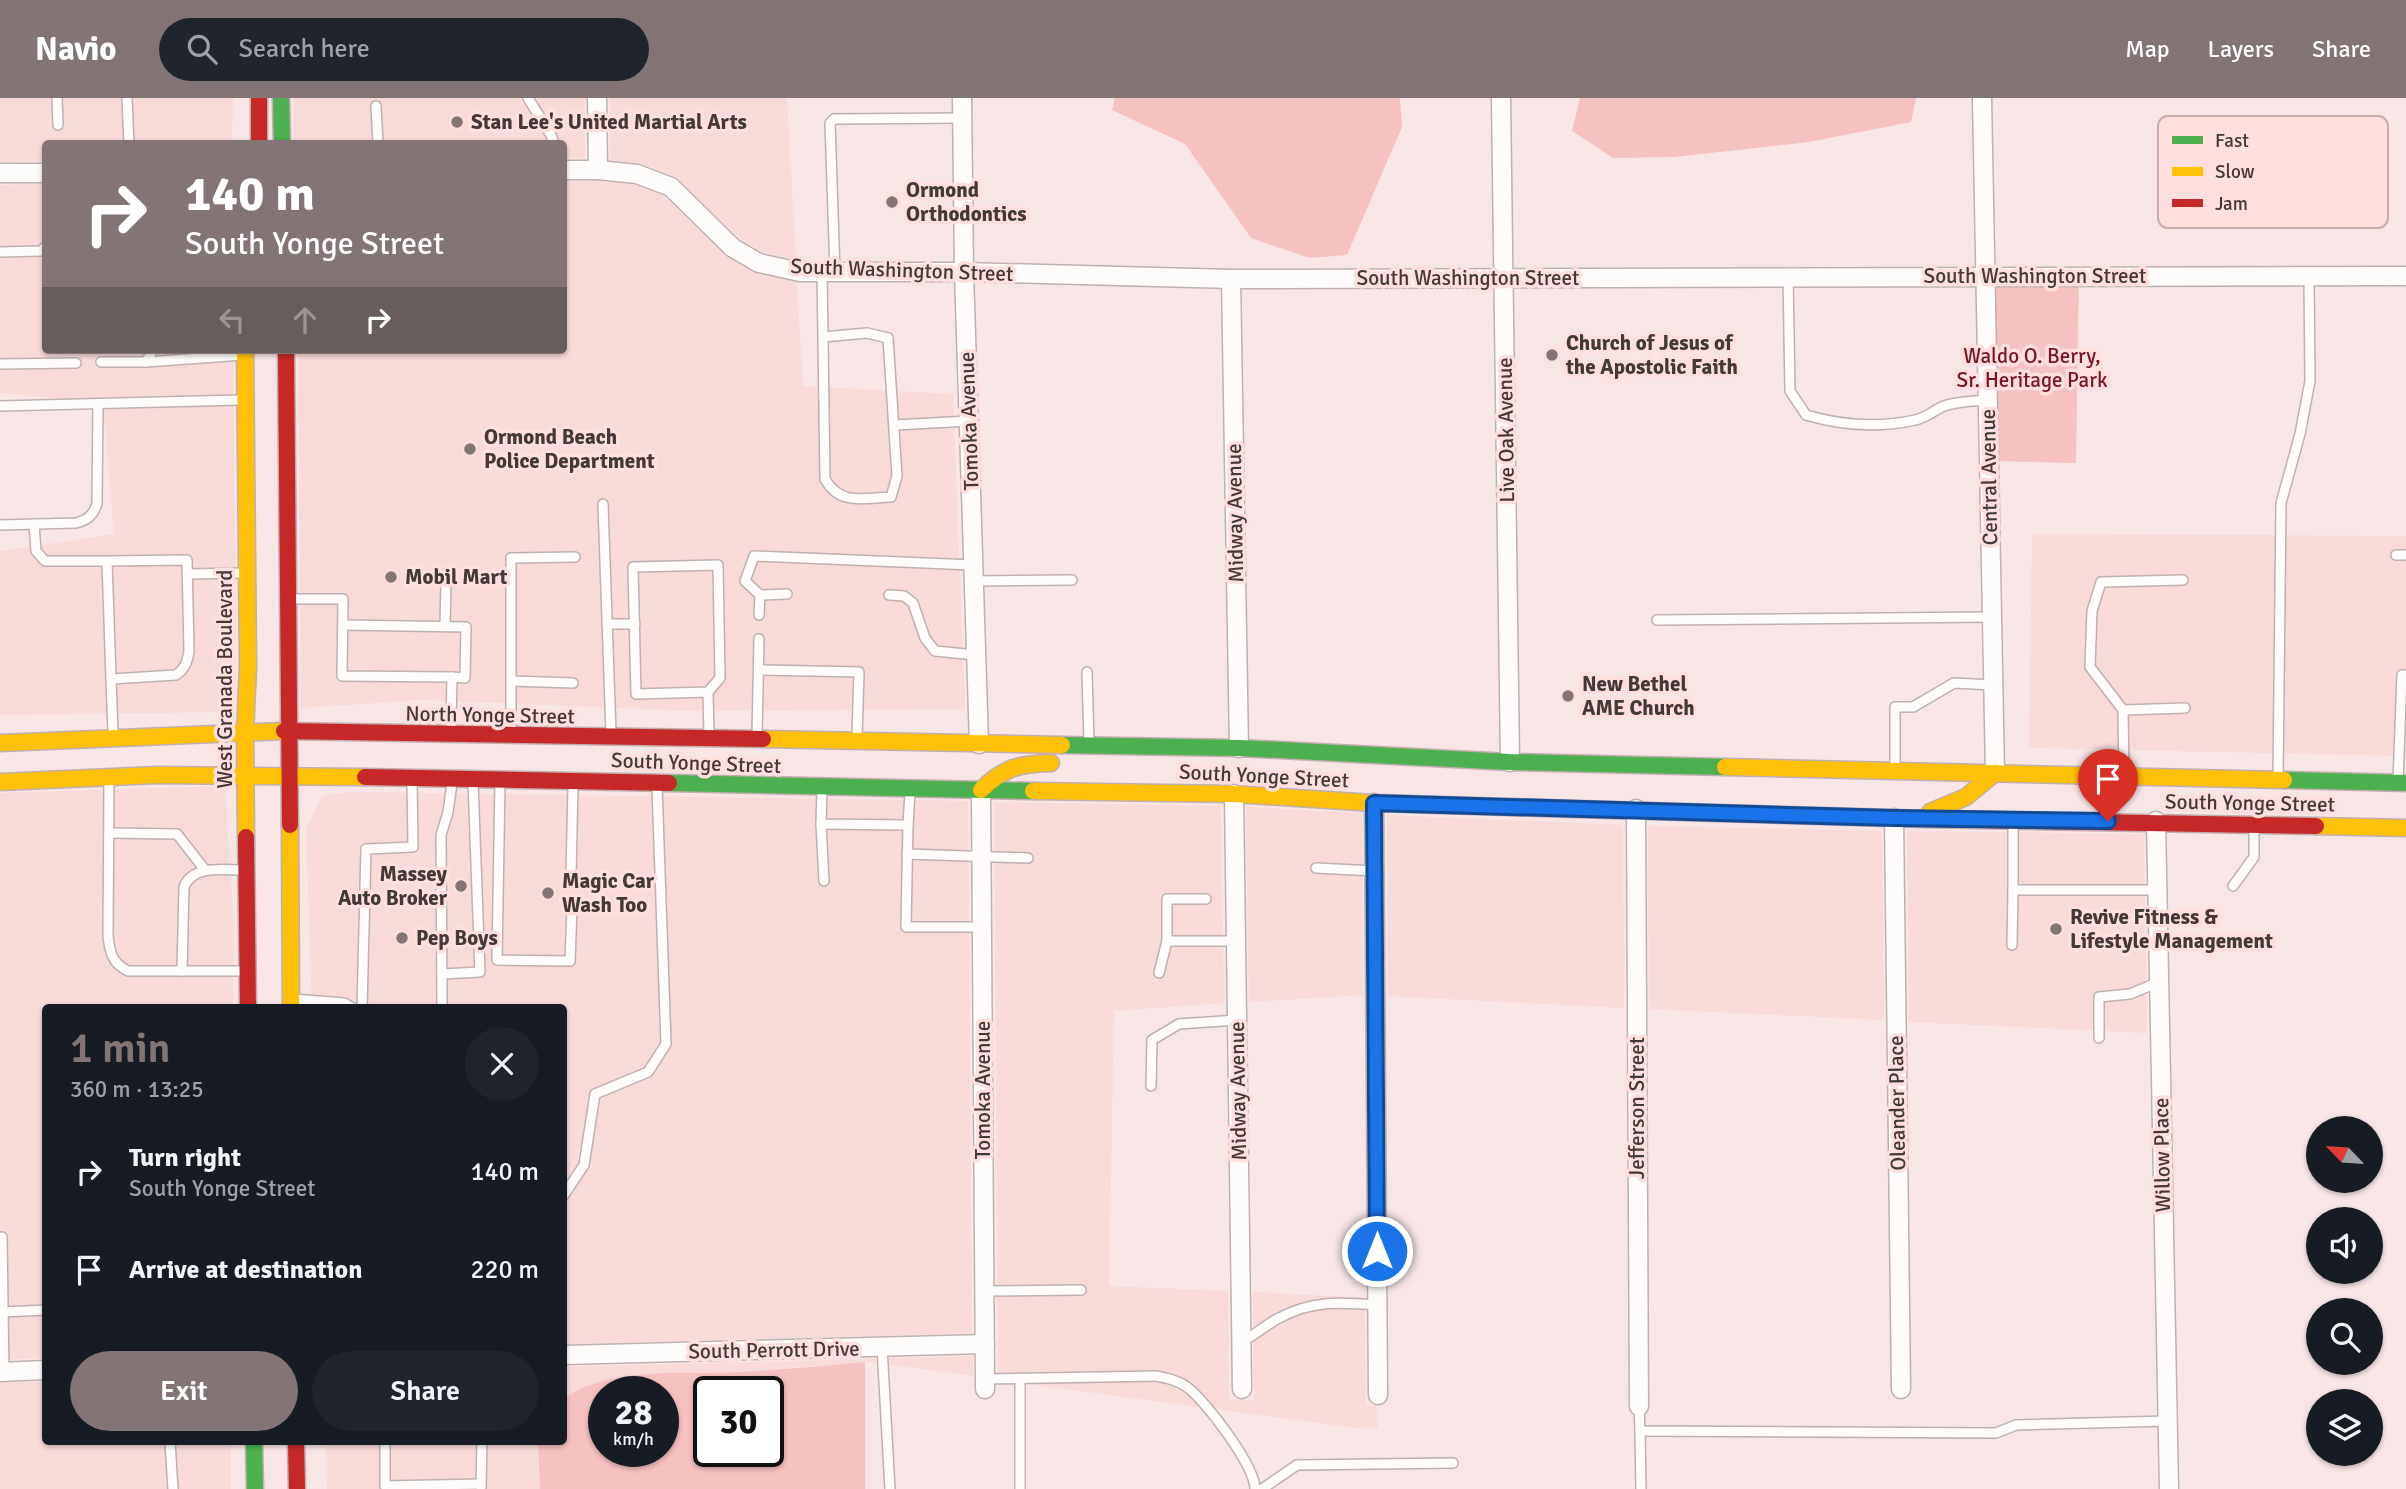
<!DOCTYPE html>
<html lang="en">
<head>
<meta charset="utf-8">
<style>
	body { margin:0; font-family:Signika,sans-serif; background:#20242c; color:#f1f3f6; height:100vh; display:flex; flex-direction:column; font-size:26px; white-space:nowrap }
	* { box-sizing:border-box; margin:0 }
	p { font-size:23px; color:#9ea1a6 }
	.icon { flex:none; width:38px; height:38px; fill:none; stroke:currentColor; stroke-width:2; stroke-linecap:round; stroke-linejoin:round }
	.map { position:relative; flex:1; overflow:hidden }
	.panel { position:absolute; left:42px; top:906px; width:525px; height:441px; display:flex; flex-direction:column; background:#171b24; border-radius:7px; box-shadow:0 2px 5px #0004 }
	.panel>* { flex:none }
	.top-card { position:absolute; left:42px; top:42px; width:525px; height:214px; border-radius:7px; box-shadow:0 2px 5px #0004; background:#837575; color:#fff; overflow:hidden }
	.needle { width:46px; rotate:295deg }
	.fabs { position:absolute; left:2306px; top:1018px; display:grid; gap:14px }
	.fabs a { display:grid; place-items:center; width:77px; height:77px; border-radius:50%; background:#171b24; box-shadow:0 2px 5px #0004; font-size:35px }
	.speed { position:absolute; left:588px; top:1278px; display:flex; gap:14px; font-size:35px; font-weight:700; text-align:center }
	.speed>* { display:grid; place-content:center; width:91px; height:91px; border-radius:50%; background:#171b24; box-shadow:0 2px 5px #0004; line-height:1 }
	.speed small { font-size:18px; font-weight:400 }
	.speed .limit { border:4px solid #111; border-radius:10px; background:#fff; color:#111 }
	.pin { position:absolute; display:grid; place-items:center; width:60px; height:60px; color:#fff; margin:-72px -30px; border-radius:50% 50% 50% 0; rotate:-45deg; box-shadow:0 0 7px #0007 }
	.pin .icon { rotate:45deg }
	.me { position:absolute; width:77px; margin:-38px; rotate:0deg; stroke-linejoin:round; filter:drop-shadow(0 0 5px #0008) }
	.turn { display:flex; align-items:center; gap:24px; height:147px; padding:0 28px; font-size:32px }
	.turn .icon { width:91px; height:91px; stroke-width:2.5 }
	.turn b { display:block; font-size:49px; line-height:60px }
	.lanes { display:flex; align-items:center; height:66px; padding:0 28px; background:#0003; justify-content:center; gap:35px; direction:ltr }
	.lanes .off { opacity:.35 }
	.round { display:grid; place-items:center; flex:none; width:74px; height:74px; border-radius:37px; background:#20242c }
	.summary { display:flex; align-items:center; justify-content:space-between; height:119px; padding:0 28px }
	h1 { font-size:42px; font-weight:600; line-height:52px; color:#837575 }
	.cta { display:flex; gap:14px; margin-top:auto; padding:14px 28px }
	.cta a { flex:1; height:80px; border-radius:42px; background:#837575; color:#fff; font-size:28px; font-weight:600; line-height:80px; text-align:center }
	.cta a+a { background:#20242c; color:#f1f3f6 }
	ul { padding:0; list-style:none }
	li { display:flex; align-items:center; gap:21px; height:98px; padding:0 28px }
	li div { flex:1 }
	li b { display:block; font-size:26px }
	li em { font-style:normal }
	header { display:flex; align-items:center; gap:42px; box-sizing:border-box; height:98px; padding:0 35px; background:#837575; color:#fff }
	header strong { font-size:33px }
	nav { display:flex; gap:38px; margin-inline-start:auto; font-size:24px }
	.search { width:490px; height:63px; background:#20242c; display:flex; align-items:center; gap:18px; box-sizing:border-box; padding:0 24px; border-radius:38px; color:#9ea1a6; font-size:26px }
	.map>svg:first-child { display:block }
</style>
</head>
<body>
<header>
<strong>Navio</strong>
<div class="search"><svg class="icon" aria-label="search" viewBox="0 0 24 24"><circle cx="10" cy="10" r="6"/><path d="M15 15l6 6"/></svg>Search here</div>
<nav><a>Map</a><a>Layers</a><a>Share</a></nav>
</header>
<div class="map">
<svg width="2406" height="1391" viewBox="0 0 2406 1391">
	<rect width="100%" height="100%" fill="#f7e6e5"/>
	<g fill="#f8dad9">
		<polygon points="0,0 233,0 232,45 46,46 45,63 0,64"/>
		<polygon points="294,0 585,0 585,60 564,60 564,46 294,45"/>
		<polygon points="610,0 787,0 796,161 763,154 741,141 675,79 641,65 610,62"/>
		<polygon points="564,83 598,83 635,87 665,99 728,159 758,176 797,184 803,288 953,296 965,611 692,613 421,602 301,610 298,252 564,252"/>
		<polygon points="45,86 46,252 233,252 236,567 233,614 0,617 0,453 114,436 103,305 0,295 0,87"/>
		<polygon points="2032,436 2406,438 2406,658 2029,650"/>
		<polygon points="225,688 234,831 233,910 46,910 45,1260 0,1262 0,695"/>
		<polygon points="355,694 968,703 972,1235 564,1246 564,910 312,910 306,731 322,697"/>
		<polygon points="994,704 1221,708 1224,905 1114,913 1109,1188 1228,1193 1229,1301 1254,1303 1253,1194 1365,1200 1366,1307 1376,1308 1378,1329 1355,1330 998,1282"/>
		<polygon points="1246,709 1362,715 1363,897 1249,904"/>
		<polygon points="1387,717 1623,727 1624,910 1388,898"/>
		<polygon points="1648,728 1882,733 1884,922 1649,911"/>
		<polygon points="1907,733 2144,736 2147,935 1909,924"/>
		<polygon points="973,1258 973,1278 870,1264 734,1274 632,1276 575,1293 564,1300 564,1269"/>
		<polygon points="45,1284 46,1344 231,1344 231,1391 0,1391 0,1285"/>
		<polygon points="326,1344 538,1344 540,1391 327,1391"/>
	</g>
	<g fill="#f6c1c1" fill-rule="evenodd">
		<polygon points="1115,0 1400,0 1402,29 1347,157 1309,160 1251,140 1185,46 1112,12"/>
		<polygon points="1580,0 1916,0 1911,24 1809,44 1674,59 1613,60 1572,33"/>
		<polygon points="1985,178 2079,178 2076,365 1989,363"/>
		<path d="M865,1264V1391H540L538,1344H564V1300C615,1267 679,1277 737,1274C779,1272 822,1268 865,1264ZM604,1293H663V1353H604ZM709,1293H768V1353H709Z"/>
	</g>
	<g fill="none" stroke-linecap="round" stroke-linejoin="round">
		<g stroke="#beb1b0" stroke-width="12">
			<g id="lane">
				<polyline points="57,0 58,27"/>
				<polyline points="127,0 129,46"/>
				<polyline points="528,0 551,37 554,46"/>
				<polyline points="376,8 378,46"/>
				<polyline points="0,154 41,153 46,148"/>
				<path d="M822,174L825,381C840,408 864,400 891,399L897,378L888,240L867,235L823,239"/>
				<polyline points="835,174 830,25 834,21 962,20"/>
				<path d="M1788,178L1790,293L1806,317C1840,327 1879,330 1915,322C1926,320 1934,312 1944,308C1958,303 1973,303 1988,302"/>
				<polyline points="101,264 146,264 243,257"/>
				<polyline points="146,264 153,252"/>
				<polyline points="0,266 76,265"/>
				<polyline points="0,308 240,302"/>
				<polyline points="895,327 969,323"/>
				<polyline points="603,406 611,635"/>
				<path d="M34,426L36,453L45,463H107L111,581L176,577C185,571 187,564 189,554L187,462L107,463"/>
				<path d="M0,427L76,425C88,422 93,417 97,406L98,306"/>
				<polyline points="2396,457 2406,457"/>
				<polyline points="187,476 242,475"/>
				<polyline points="974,483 1072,482"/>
				<polyline points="760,497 787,496"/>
				<polyline points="889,497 904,498 913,505 925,540 935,553 976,557"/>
				<polyline points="291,501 343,501 342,578 452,579 451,631"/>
				<polyline points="759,517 760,497 745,483 754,458 973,467"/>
				<polyline points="1657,522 1992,519"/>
				<polyline points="607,526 635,526"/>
				<polyline points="343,527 466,529 465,580 452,579"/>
				<polyline points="445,528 446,485"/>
				<polyline points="759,572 859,574 857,639"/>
				<polyline points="1087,574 1089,645"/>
				<polyline points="111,581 113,635"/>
				<polyline points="511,583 573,585"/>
				<polyline points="708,594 720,580 718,467 633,469 636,596 708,594 709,638"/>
				<polyline points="2123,612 2090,569 2092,513 2101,484 2183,482"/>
				<polyline points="511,632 511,460 575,459"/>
				<polyline points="757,638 759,541"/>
				<polyline points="1895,669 1895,609 1913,609 1954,585 1993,587"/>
				<polyline points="2124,676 2123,612 2185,610"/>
				<polyline points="2278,680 2281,405 2300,336 2310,283 2309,178"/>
				<polyline points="500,683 497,862 570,863 572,810"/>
				<polyline points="2398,683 2402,577 2406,577"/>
				<path d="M109,684L108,838C110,855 112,865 128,873H246"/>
				<polyline points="822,691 821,726 908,727 906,829 982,829"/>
				<polyline points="2013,725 2013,792 2157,792"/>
				<polyline points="821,726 824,783"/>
				<polyline points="908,727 910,694"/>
				<polyline points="109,735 177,736 205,772"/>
				<polyline points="907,756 1028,760"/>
				<polyline points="1316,770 1375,773"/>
				<polyline points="571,779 573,686"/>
				<polyline points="2233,788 2254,759 2254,731"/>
				<polyline points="1167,843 1236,843"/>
				<polyline points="2012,847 2013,792"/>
				<path d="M182,873L184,789C193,766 224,772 244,772"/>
				<polyline points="1159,875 1167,843 1167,801 1206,801"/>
				<polyline points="442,876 480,874 473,683"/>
				<polyline points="293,901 344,905 353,910"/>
				<polyline points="362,910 366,751 413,749 412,684"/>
				<polyline points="442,910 441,737 448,714 452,685"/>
				<polyline points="2099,940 2099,899 2130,896 2159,884"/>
				<polyline points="1151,988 1152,942 1179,926 1237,922"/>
				<polyline points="564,1097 584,1067 595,996 648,974 666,946 657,688"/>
				<polyline points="2,1139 4,1274"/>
				<polyline points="985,1193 1081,1192"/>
				<polyline points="3,1214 46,1212"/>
				<path d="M1241,1244C1255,1237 1266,1227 1279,1220C1313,1202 1340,1204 1378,1207"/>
				<polyline points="882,1249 890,1391"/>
				<polyline points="1020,1280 1020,1391"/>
				<path d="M986,1281L1156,1278C1167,1280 1177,1282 1187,1289C1206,1303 1255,1368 1255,1391"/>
				<polyline points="1639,1308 1640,1333 1996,1335 2016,1327 2167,1323"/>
				<polyline points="1640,1333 1641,1391"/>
				<polyline points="170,1344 173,1391"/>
				<polyline points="385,1344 385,1388 481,1386"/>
				<polyline points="481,1389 482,1344"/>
				<polyline points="1262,1391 1297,1367 1453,1365"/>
			</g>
		</g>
		<g stroke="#beb1b0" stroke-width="21">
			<g id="street">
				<polyline points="597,0 598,72"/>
				<polyline points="962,0 964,174 979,646"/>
				<polyline points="1501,0 1510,664"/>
				<polyline points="1982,0 1995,675"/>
				<polyline points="564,72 598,72 637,76 671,89 733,150 759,165 800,174 964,174 1231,181 2406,178"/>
				<polyline points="0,75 46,75"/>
				<polyline points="1231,181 1239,650"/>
				<polyline points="981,692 985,1291"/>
				<polyline points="1234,696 1242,1291"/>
				<polyline points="1374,705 1378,1297"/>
				<polyline points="1636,711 1639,1308"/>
				<polyline points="1894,720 1901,1291"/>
				<polyline points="2156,723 2169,1391"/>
				<polyline points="564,1257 985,1246"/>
				<polyline points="0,1274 46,1272"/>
			</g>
		</g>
		<g stroke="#c3aeaf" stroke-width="19">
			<g id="fast">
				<polyline points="281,0 282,46"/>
				<polyline points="1062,647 1239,650 1510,664 1725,669"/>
				<polyline points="2284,682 2406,685"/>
				<polyline points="669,685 1033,693"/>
				<polyline points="1509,709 1927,721"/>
				<polyline points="254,1344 255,1391"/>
			</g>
		</g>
		<g stroke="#c3aeaf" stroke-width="19">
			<g id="slow">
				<polyline points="245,252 248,568 245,636 246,739"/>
				<polyline points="763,641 1062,647"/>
				<polyline points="0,645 284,633"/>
				<polyline points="1725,669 2284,682"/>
				<polyline points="0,684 157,677 365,679"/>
				<path d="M981,692C1005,669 1018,666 1051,665"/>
				<polyline points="1033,693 1234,696 1374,705 1509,709"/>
				<polyline points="1930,714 1966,699 1995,675"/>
				<polyline points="290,727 291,910"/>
				<polyline points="2316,728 2406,730"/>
			</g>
		</g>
		<g stroke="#c3aeaf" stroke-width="19">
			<g id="jam">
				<polyline points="259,0 259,46"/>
				<polyline points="286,252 290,727"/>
				<polyline points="284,633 763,641"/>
				<polyline points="365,679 669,685"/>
				<polyline points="1927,721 2316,728"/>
				<polyline points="246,739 248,910"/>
				<polyline points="296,1344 297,1391"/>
			</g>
		</g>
		<use href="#lane" stroke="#fefbfb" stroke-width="9"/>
		<use href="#street" stroke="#fefbfb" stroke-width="18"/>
		<use href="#fast" stroke="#4caf50" stroke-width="16"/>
		<use href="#slow" stroke="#ffc107" stroke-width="16"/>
		<use href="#jam" stroke="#c62828" stroke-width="16"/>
	</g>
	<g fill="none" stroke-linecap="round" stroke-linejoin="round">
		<g stroke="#114b97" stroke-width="18">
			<polyline id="route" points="1377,1153 1374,705 1894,720 2108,723"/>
		</g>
		<use href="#route" stroke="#1a73e8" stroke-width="12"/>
	</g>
	<g fill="#837575" stroke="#fedfde" stroke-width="2.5">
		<circle cx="457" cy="24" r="7"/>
		<circle cx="892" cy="104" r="7"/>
		<circle cx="1552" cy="257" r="7"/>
		<circle cx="470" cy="351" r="7"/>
		<circle cx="391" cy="479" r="7"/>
		<circle cx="1568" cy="598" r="7"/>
		<circle cx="461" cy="788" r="7"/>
		<circle cx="548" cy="795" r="7"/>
		<circle cx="2056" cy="831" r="7"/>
		<circle cx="402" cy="840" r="7"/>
	</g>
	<g text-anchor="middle" stroke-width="7" stroke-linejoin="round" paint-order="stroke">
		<g font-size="21" font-weight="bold" fill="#443838" stroke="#fedfde" text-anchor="start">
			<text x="471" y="31">Stan Lee's United Martial Arts</text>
			<text x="906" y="99">Ormond<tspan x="906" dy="24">Orthodontics</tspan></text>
			<text x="1566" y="252">Church of Jesus of<tspan x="1566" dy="24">the Apostolic Faith</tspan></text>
			<text x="484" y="346">Ormond Beach<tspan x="484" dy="24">Police Department</tspan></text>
			<text x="405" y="486">Mobil Mart</text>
			<text x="1582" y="593">New Bethel<tspan x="1582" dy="24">AME Church</tspan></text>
			<text x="447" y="783" text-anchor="end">Massey<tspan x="447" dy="24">Auto Broker</tspan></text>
			<text x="562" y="790">Magic Car<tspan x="562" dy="24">Wash Too</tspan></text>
			<text x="2070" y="826">Revive Fitness &amp;<tspan x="2070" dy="24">Lifestyle Management</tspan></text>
			<text x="416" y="847">Pep Boys</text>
		</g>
		<g font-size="21" fill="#443838" stroke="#fedfde">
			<text transform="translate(902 172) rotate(2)" y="7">South Washington Street</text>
			<text x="2035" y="185">South Washington Street</text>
			<text x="1468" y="187">South Washington Street</text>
			<text transform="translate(969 323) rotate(-92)" y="7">Tomoka Avenue</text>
			<text transform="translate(1506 332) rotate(-91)" y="7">Live Oak Avenue</text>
			<text transform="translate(1989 379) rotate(-91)" y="7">Central Avenue</text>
			<text transform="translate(1235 415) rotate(-91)" y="7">Midway Avenue</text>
			<text transform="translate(225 581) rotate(-90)" y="7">West Granada Boulevard</text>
			<text transform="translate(490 617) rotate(1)" y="7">North Yonge Street</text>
			<text transform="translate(696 665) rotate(2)" y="7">South Yonge Street</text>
			<text transform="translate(1264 678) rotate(3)" y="7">South Yonge Street</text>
			<text transform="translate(2250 705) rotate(1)" y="7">South Yonge Street</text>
			<text transform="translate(983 992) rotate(-90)" y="7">Tomoka Avenue</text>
			<text transform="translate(1238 993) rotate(-91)" y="7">Midway Avenue</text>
			<text transform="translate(1897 1005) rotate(-91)" y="7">Oleander Place</text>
			<text transform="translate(1637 1010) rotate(-90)" y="7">Jefferson Street</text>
			<text transform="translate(2162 1057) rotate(-91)" y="7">Willow Place</text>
			<text transform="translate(774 1252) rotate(-1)" y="7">South Perrott Drive</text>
		</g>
		<g font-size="21" fill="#7b1325" stroke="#fedfde">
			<text x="2032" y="265">Waldo O. Berry,<tspan x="2032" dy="24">Sr. Heritage Park</tspan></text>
		</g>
	</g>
	<rect x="2158" y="18" width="230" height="112" rx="10" fill="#fedfde" stroke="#c6adac" stroke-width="2"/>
	<rect x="2172" y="38" width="31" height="8" fill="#4caf50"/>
	<rect x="2172" y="69" width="31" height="9" fill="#ffc107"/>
	<rect x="2172" y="101" width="31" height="8" fill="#c62828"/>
	<g font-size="19" fill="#443838">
		<text x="2215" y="49">Fast</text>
		<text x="2215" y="80">Slow</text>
		<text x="2215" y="112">Jam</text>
	</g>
</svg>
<div class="fabs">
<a><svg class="needle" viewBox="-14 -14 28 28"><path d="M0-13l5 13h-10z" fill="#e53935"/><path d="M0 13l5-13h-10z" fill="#9ea1a6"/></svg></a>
<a><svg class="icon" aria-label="sound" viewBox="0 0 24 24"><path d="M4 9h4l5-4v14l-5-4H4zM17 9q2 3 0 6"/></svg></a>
<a><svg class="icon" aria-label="search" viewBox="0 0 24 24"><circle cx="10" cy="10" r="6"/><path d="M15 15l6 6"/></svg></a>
<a><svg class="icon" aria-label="layers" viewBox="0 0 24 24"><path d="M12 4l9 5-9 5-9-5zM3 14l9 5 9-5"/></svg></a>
</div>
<div class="speed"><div>28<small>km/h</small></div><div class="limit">30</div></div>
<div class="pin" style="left:2108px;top:723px;background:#d93025"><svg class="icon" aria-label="arrive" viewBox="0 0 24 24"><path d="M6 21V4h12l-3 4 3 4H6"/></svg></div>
<svg class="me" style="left:1377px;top:1153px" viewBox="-20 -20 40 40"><circle r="17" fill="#1a73e8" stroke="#fff" stroke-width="3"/><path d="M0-11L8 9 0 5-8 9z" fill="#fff"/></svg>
<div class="top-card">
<div class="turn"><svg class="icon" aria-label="right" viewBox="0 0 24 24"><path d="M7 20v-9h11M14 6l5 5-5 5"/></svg><div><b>140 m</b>South Yonge Street</div></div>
<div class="lanes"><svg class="icon off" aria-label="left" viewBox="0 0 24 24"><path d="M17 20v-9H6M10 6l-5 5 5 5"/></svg><svg class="icon off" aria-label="ahead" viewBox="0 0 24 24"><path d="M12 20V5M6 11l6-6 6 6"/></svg><svg class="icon" aria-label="right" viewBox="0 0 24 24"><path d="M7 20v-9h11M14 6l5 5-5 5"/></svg></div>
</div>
<section class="panel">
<div class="summary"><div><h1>1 min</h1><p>360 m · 13:25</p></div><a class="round"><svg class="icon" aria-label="close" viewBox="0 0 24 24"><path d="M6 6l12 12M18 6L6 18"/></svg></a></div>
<ul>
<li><svg class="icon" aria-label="right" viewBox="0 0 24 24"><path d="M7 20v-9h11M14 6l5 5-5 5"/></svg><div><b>Turn right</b><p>South Yonge Street</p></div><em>140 m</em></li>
<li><svg class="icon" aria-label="arrive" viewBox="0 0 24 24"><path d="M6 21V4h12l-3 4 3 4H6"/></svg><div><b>Arrive at destination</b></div><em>220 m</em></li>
</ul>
<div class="cta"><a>Exit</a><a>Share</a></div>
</section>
</div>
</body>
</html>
